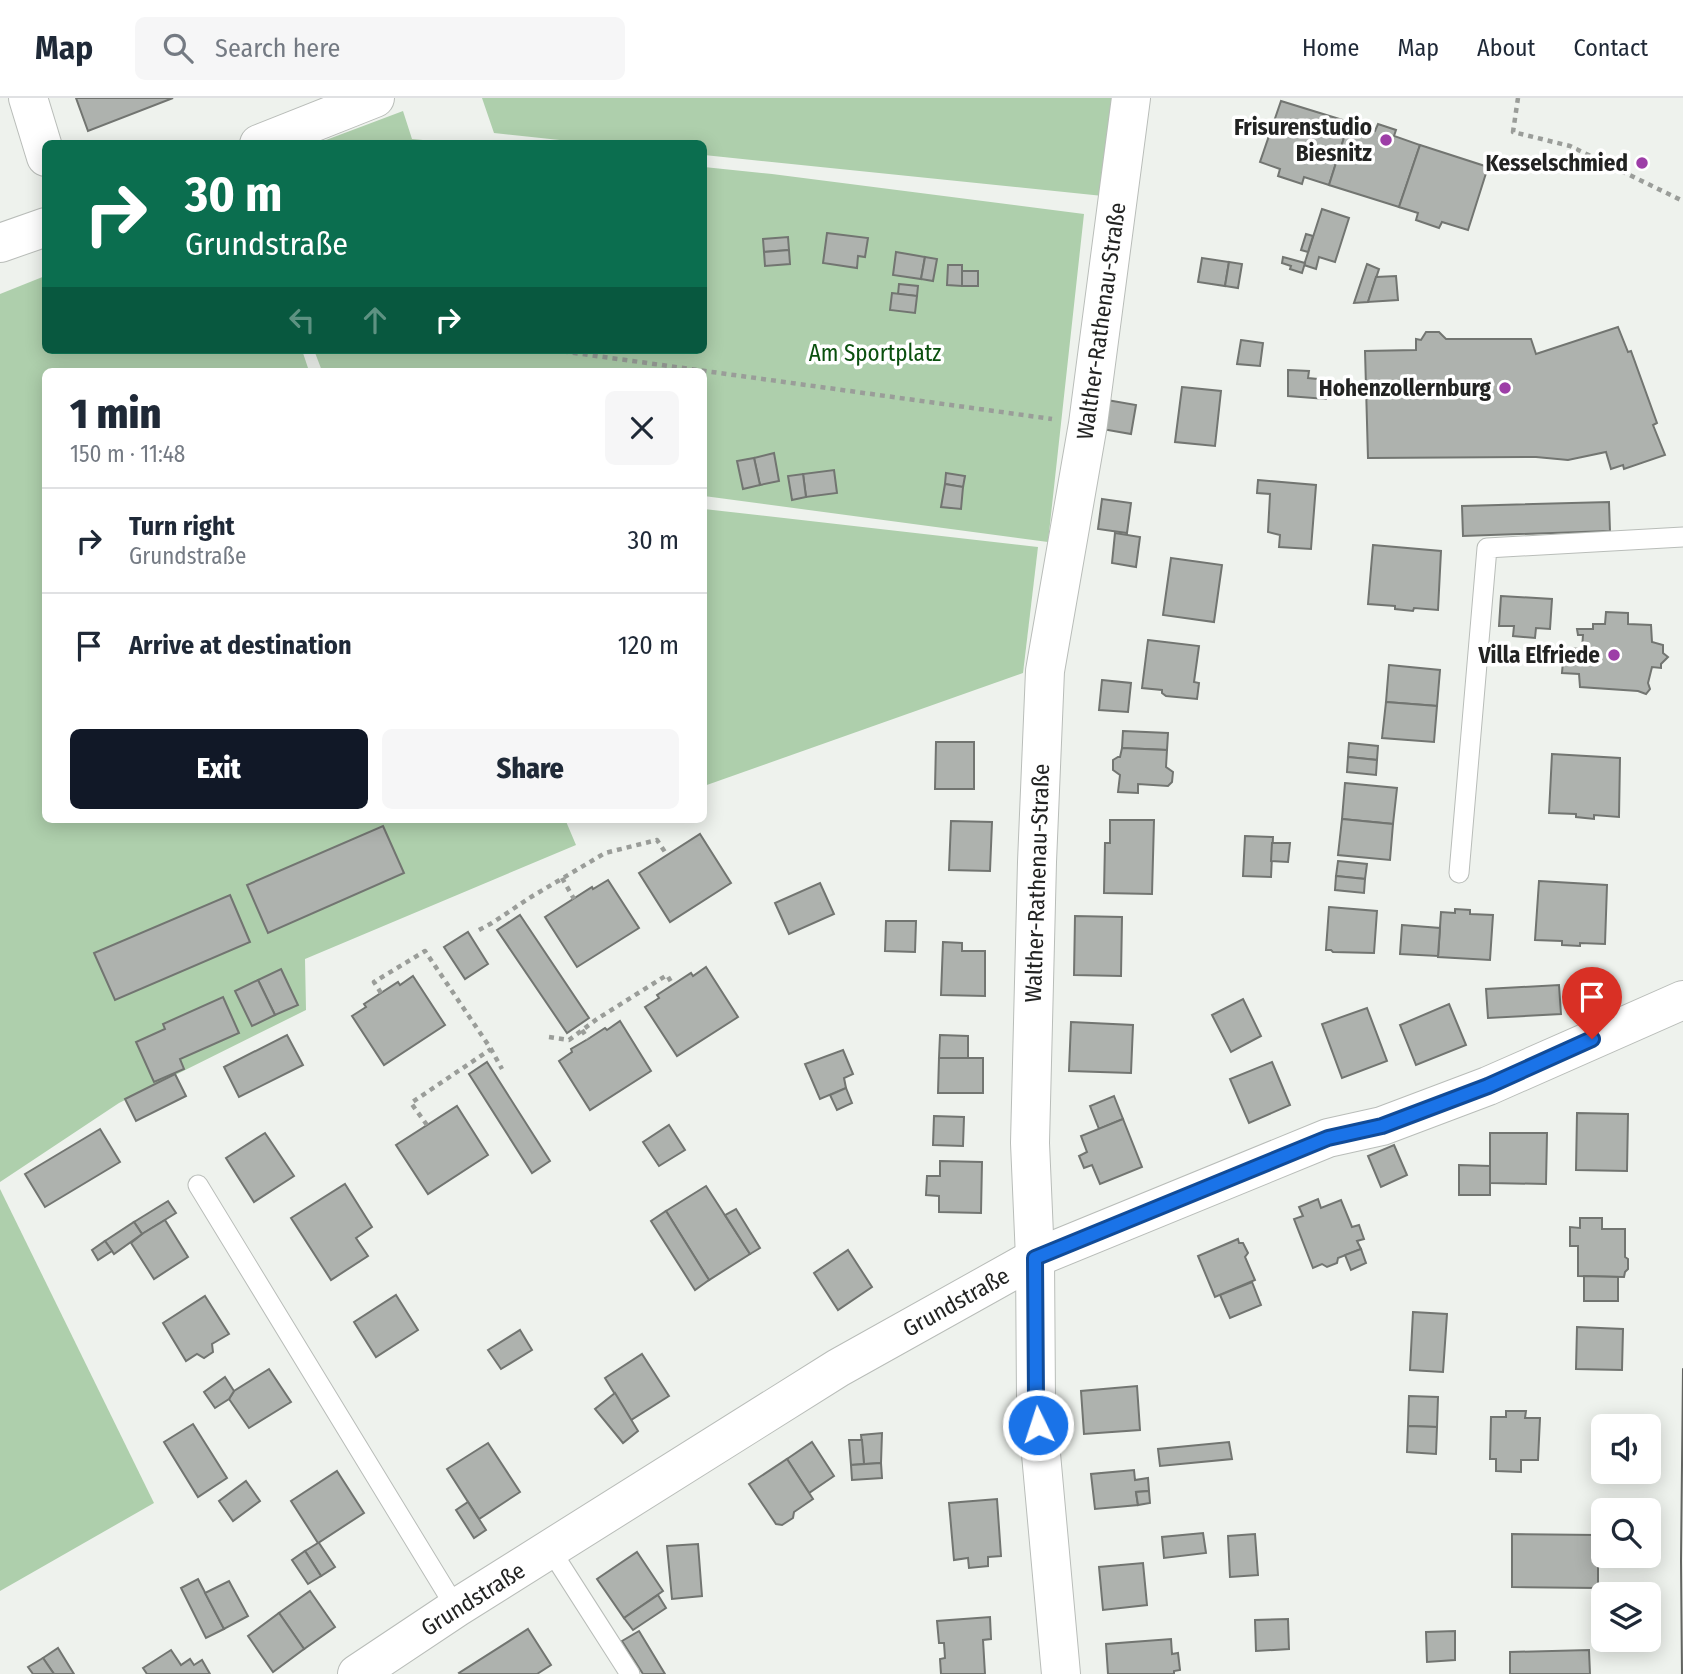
<!DOCTYPE html>
<html lang="en">
<head>
<meta charset="utf-8">
<style>
	body { margin:0; font-family:"Fira Sans Condensed",sans-serif; background:#f6f6f7; color:#1f2937; height:100vh; display:flex; flex-direction:column; font-size:26px; white-space:nowrap }
	* { box-sizing:border-box; margin:0 }
	p { font-size:23px; color:#747a83 }
	.icon { flex:none; width:38px; height:38px; fill:none; stroke:currentColor; stroke-width:2; stroke-linecap:round; stroke-linejoin:round }
	.map { position:relative; flex:1; overflow:hidden }
	.details { position:absolute; left:42px; top:270px; width:665px; height:455px; display:flex; flex-direction:column; background:#fff; border-radius:10px; box-shadow:0 4px 18px #0003 }
	.details>* { flex:none }
	.banner { position:absolute; left:42px; top:42px; width:665px; height:214px; border-radius:10px; box-shadow:0 4px 18px #0003; background:#0b6e4f; color:#fff; overflow:hidden }
	.controls { position:absolute; left:1591px; top:1316px; display:grid; gap:14px }
	.controls a { display:grid; place-items:center; width:70px; height:70px; border-radius:10px; background:#fff; box-shadow:0 4px 18px #0003; font-size:35px }
	.pin { position:absolute; display:grid; place-items:center; width:60px; height:60px; color:#fff; margin:-72px -30px; border-radius:50% 50% 50% 0; rotate:-45deg; box-shadow:0 0 7px #0007 }
	.pin .icon { rotate:45deg }
	.me { position:absolute; width:77px; margin:-38px; rotate:356deg; stroke-linejoin:round; filter:drop-shadow(0 0 5px #0008) }
	.turn { display:flex; align-items:center; gap:24px; height:147px; padding:0 28px; font-size:32px }
	.turn .icon { width:91px; height:91px; stroke-width:2.5 }
	.turn b { display:block; font-size:49px; line-height:60px }
	.lanes { display:flex; align-items:center; height:66px; padding:0 28px; background:#0003; justify-content:center; gap:35px; direction:ltr }
	.lanes .off { opacity:.35 }
	.round { display:grid; place-items:center; flex:none; width:74px; height:74px; border-radius:10px; background:#f6f6f7 }
	.summary { display:flex; align-items:center; justify-content:space-between; height:119px; padding:0 28px }
	h1 { font-size:42px; font-weight:800; line-height:52px }
	.action { display:flex; gap:14px; margin-top:auto; padding:14px 28px }
	.action a { flex:1; height:80px; border-radius:10px; background:#111827; color:#fff; font-size:28px; font-weight:800; line-height:80px; text-align:center }
	.action a+a { background:#f6f6f7; color:#1f2937 }
	ul { padding:0; list-style:none }
	li { display:flex; align-items:center; gap:21px; height:105px; padding:0 28px; border-top:2px solid #e0e1e3 }
	li div { flex:1 }
	li b { display:block; font-size:26px }
	li em { font-style:normal }
	header { display:flex; align-items:center; gap:42px; box-sizing:border-box; height:98px; padding:0 35px; background:#fff; border-bottom:2px solid #e0e1e3 }
	header strong { font-size:33px }
	nav { display:flex; gap:38px; margin-inline-start:auto; font-size:24px }
	.search { width:490px; height:63px; background:#f6f6f7; display:flex; align-items:center; gap:18px; box-sizing:border-box; padding:0 24px; border-radius:10px; color:#747a83; font-size:26px }
	.map>svg:first-child { display:block }
</style>
</head>
<body>
<header>
<strong>Map</strong>
<div class="search"><svg class="icon" aria-label="search" viewBox="0 0 24 24"><circle cx="10" cy="10" r="6"/><path d="M15 15l6 6"/></svg>Search here</div>
<nav><a>Home</a><a>Map</a><a>About</a><a>Contact</a></nav>
</header>
<div class="map">
<svg width="1683" height="1576" viewBox="0 0 1683 1576">
	<rect width="100%" height="100%" fill="#eef2ed"/>
	<g fill="#aecfac">
		<polygon points="482,0 1116,0 1103,98 704,57 704,46 597,46 494,35"/>
		<polygon points="403,13 412,41 456,45 318,45"/>
		<polygon points="704,69 772,76 1084,116 1048,444 704,398 704,273 322,273 314,252 704,252"/>
		<polygon points="45,178 46,252 302,252 309,273 46,273 46,721 565,721 576,747 305,861 306,912 119,1005 0,1084 0,196"/>
		<polygon points="704,411 1038,449 1023,575 704,688"/>
		<polygon points="0,1091 154,1405 0,1493"/>
	</g>
	<g fill="#aeb2ae" stroke="#727571" stroke-width="2">
		<polygon points="76,0 173,0 88,33"/>
		<polygon points="1281,3 1349,24 1329,87 1304,79 1302,86 1278,78 1280,71 1260,64"/>
		<polygon points="1349,24 1375,33 1378,26 1396,32 1394,38 1420,47 1399,109 1329,87"/>
		<polygon points="1420,47 1488,69 1468,132 1442,124 1439,130 1416,122 1418,115 1399,109"/>
		<polygon points="1322,111 1349,120 1335,164 1319,159 1316,171 1304,167"/>
		<polygon points="827,135 868,140 865,159 858,158 857,170 823,165"/>
		<polygon points="1306,136 1313,138 1308,154 1301,152"/>
		<polygon points="788,139 789,152 764,154 763,141"/>
		<polygon points="789,152 790,166 765,168 764,154"/>
		<polygon points="896,154 925,159 921,181 893,177"/>
		<polygon points="925,159 937,161 933,183 921,181"/>
		<polygon points="1283,159 1305,165 1302,175 1290,171 1291,168 1282,165"/>
		<polygon points="1202,160 1229,164 1225,188 1198,184"/>
		<polygon points="1229,164 1242,166 1238,190 1225,188"/>
		<polygon points="1367,166 1379,171 1368,204 1354,205"/>
		<polygon points="948,167 962,167 962,188 947,187"/>
		<rect x="962" y="173" width="16" height="15"/>
		<polygon points="1396,178 1398,202 1368,204 1376,179"/>
		<polygon points="899,186 918,188 917,198 898,196"/>
		<polygon points="892,195 917,198 915,215 890,212"/>
		<polygon points="1618,229 1628,254 1631,253 1657,325 1653,327 1665,357 1624,371 1623,367 1611,371 1606,354 1568,362 1536,359 1368,360 1365,253 1416,252 1416,241 1421,242 1426,234 1439,234 1446,241 1531,241 1536,256"/>
		<polygon points="1241,242 1263,245 1260,268 1237,266"/>
		<polygon points="1288,272 1309,273 1308,280 1327,282 1326,301 1288,298"/>
		<polygon points="1182,289 1221,293 1215,348 1175,344"/>
		<polygon points="1107,302 1136,307 1131,336 1102,331"/>
		<polygon points="774,355 779,383 760,387 754,360"/>
		<polygon points="754,360 760,387 743,391 737,363"/>
		<polygon points="834,372 837,395 806,399 803,376"/>
		<polygon points="946,375 965,378 963,389 945,386"/>
		<polygon points="803,376 806,399 792,402 788,378"/>
		<polygon points="1258,382 1316,387 1311,451 1279,449 1280,437 1268,434 1270,396 1257,395"/>
		<polygon points="945,386 963,389 961,411 941,409"/>
		<polygon points="1102,401 1131,405 1127,435 1098,431"/>
		<polygon points="1609,404 1610,433 1463,438 1462,408"/>
		<polygon points="1115,435 1140,439 1136,469 1112,465"/>
		<polygon points="1373,447 1441,453 1438,512 1414,510 1413,513 1395,511 1395,508 1368,506"/>
		<polygon points="1171,460 1222,467 1214,524 1163,517"/>
		<polygon points="1501,498 1552,501 1550,531 1536,530 1535,540 1513,538 1514,528 1499,528"/>
		<polygon points="1606,514 1628,515 1628,526 1651,527 1652,544 1663,547 1663,555 1668,559 1661,566 1661,570 1652,569 1648,585 1650,591 1646,596 1638,593 1580,589 1579,576 1562,575 1564,550 1582,551 1583,537 1578,537 1577,531 1593,531 1593,526 1605,526"/>
		<polygon points="1148,542 1199,548 1194,584 1199,585 1197,601 1166,598 1162,595 1162,592 1142,590"/>
		<polygon points="1389,567 1440,572 1437,608 1386,604"/>
		<polygon points="1102,582 1131,585 1128,614 1099,612"/>
		<polygon points="1386,604 1437,608 1434,644 1382,640"/>
		<polygon points="1123,633 1168,635 1167,652 1122,650"/>
		<polygon points="936,644 974,644 974,691 935,691"/>
		<polygon points="1349,645 1378,648 1377,662 1348,659"/>
		<polygon points="1122,650 1167,652 1166,669 1173,674 1172,684 1168,688 1138,686 1138,695 1118,694 1120,677 1113,672 1113,662 1118,659 1120,659"/>
		<polygon points="1552,656 1620,660 1619,719 1594,717 1594,721 1576,719 1576,716 1549,715"/>
		<polygon points="1348,659 1377,662 1376,677 1347,674"/>
		<polygon points="1345,685 1397,690 1393,726 1342,721"/>
		<polygon points="1342,721 1393,726 1390,762 1338,757"/>
		<polygon points="1110,722 1154,722 1152,796 1104,795 1105,745 1110,745"/>
		<polygon points="951,723 992,724 990,773 949,772"/>
		<polygon points="383,728 404,775 268,835 247,787"/>
		<polygon points="700,736 731,785 670,824 639,775"/>
		<polygon points="1245,738 1273,739 1271,779 1243,778"/>
		<polygon points="1272,745 1290,745 1288,764 1271,763"/>
		<polygon points="1338,763 1367,766 1365,781 1336,778"/>
		<polygon points="1336,778 1365,781 1364,795 1335,792"/>
		<polygon points="608,782 639,830 577,869 545,819 592,789 593,791"/>
		<polygon points="1539,783 1607,787 1605,846 1580,845 1580,848 1562,847 1562,843 1535,842"/>
		<polygon points="820,785 834,816 789,836 775,805"/>
		<polygon points="230,797 250,844 115,902 94,855"/>
		<polygon points="1329,809 1377,813 1374,855 1333,854 1331,852 1326,852"/>
		<polygon points="1455,811 1470,812 1470,816 1493,817 1490,862 1438,859 1441,814 1455,815"/>
		<polygon points="520,817 589,920 567,935 497,832"/>
		<polygon points="1075,818 1122,819 1121,878 1074,877"/>
		<polygon points="886,823 916,823 915,854 885,853"/>
		<polygon points="1402,827 1440,830 1438,858 1400,856"/>
		<polygon points="468,834 488,866 465,881 444,849"/>
		<polygon points="943,844 962,845 962,853 985,853 985,898 941,897"/>
		<polygon points="706,869 738,919 677,958 645,909 659,900 657,897 691,875 693,878"/>
		<polygon points="281,871 298,907 275,917 258,882"/>
		<polygon points="413,878 445,927 384,967 352,918 366,909 364,906 398,884 400,887"/>
		<polygon points="258,882 275,917 252,928 235,893"/>
		<polygon points="1559,887 1561,916 1488,920 1486,891"/>
		<polygon points="223,899 239,935 180,961 184,971 154,984 136,944 165,931 163,926"/>
		<polygon points="1243,901 1261,938 1231,954 1212,917"/>
		<polygon points="1449,906 1466,947 1416,967 1400,927"/>
		<polygon points="1367,910 1387,963 1342,980 1322,926"/>
		<polygon points="620,923 651,973 590,1012 559,963 572,954 571,951 588,941 605,930 607,932"/>
		<polygon points="1071,924 1133,927 1131,975 1069,973"/>
		<polygon points="287,937 303,967 239,999 224,969"/>
		<polygon points="940,937 968,938 968,960 939,960"/>
		<polygon points="843,952 853,976 844,980 846,990 820,1001 805,966"/>
		<polygon points="939,960 983,960 983,995 938,995"/>
		<polygon points="487,964 550,1063 532,1075 469,976"/>
		<polygon points="1272,964 1290,1007 1249,1025 1230,981"/>
		<polygon points="175,976 186,998 136,1023 125,1001"/>
		<polygon points="846,990 852,1005 837,1012 830,997"/>
		<polygon points="1114,998 1123,1021 1099,1031 1090,1008"/>
		<polygon points="457,1008 488,1057 428,1096 396,1047"/>
		<polygon points="1577,1015 1628,1016 1627,1073 1576,1072"/>
		<polygon points="934,1018 964,1019 963,1048 933,1047"/>
		<polygon points="1123,1021 1142,1069 1100,1086 1092,1067 1084,1070 1079,1058 1087,1054 1081,1038"/>
		<polygon points="669,1027 685,1052 659,1068 643,1044"/>
		<polygon points="100,1031 120,1064 45,1109 25,1076"/>
		<polygon points="265,1035 294,1078 254,1104 226,1060"/>
		<polygon points="1490,1035 1547,1035 1546,1086 1490,1085"/>
		<polygon points="1394,1047 1407,1077 1381,1089 1368,1058"/>
		<polygon points="940,1063 982,1064 981,1115 939,1114 939,1098 926,1097 927,1078 940,1078"/>
		<polygon points="1459,1067 1490,1068 1490,1097 1459,1097"/>
		<polygon points="345,1086 372,1129 356,1140 368,1158 331,1182 291,1120"/>
		<polygon points="706,1088 750,1156 709,1182 666,1113"/>
		<polygon points="1318,1101 1321,1110 1341,1102 1352,1129 1359,1127 1364,1141 1357,1143 1361,1151 1338,1160 1337,1165 1327,1169 1322,1166 1313,1170 1294,1121 1303,1118 1299,1109"/>
		<polygon points="168,1103 176,1115 142,1136 134,1124"/>
		<polygon points="736,1111 760,1150 750,1156 725,1117"/>
		<polygon points="666,1113 709,1182 695,1192 651,1123"/>
		<polygon points="1580,1120 1602,1120 1602,1131 1625,1131 1625,1159 1628,1161 1628,1171 1625,1174 1624,1179 1578,1178 1578,1148 1570,1148 1570,1129 1580,1130"/>
		<polygon points="165,1122 188,1159 154,1181 131,1145 142,1136"/>
		<polygon points="134,1124 142,1136 114,1156 105,1143"/>
		<polygon points="1238,1141 1239,1145 1243,1145 1248,1155 1245,1159 1255,1182 1215,1199 1198,1158"/>
		<polygon points="105,1143 112,1153 98,1162 92,1152"/>
		<polygon points="1361,1151 1366,1165 1351,1172 1345,1157"/>
		<polygon points="848,1152 872,1189 838,1212 814,1175"/>
		<polygon points="1584,1178 1618,1179 1618,1203 1584,1203"/>
		<polygon points="1252,1184 1261,1207 1230,1220 1220,1197"/>
		<polygon points="396,1197 418,1232 376,1259 354,1224"/>
		<polygon points="205,1198 229,1236 212,1246 213,1254 204,1260 197,1256 186,1263 163,1225"/>
		<polygon points="1413,1214 1447,1216 1443,1274 1410,1272"/>
		<polygon points="1577,1229 1623,1231 1622,1272 1576,1271"/>
		<polygon points="520,1232 532,1252 501,1271 488,1252"/>
		<polygon points="642,1256 669,1298 631,1322 605,1280"/>
		<polygon points="269,1271 291,1304 249,1330 229,1301 234,1293"/>
		<polygon points="225,1279 234,1293 229,1301 215,1310 204,1294"/>
		<polygon points="1137,1288 1140,1332 1084,1336 1081,1293"/>
		<polygon points="615,1295 638,1333 623,1345 595,1311"/>
		<polygon points="1409,1298 1438,1299 1437,1329 1408,1328"/>
		<polygon points="1506,1313 1526,1313 1525,1320 1540,1320 1538,1362 1521,1362 1521,1374 1496,1373 1496,1361 1490,1361 1491,1319 1506,1319"/>
		<polygon points="193,1326 227,1380 198,1399 164,1344"/>
		<polygon points="1408,1328 1437,1329 1436,1356 1407,1354"/>
		<polygon points="882,1335 881,1365 864,1366 861,1337"/>
		<polygon points="849,1342 862,1342 864,1366 851,1367"/>
		<polygon points="812,1344 834,1378 809,1395 787,1361"/>
		<polygon points="1229,1344 1232,1361 1160,1368 1158,1351"/>
		<polygon points="488,1345 520,1394 479,1421 447,1371"/>
		<polygon points="787,1361 813,1401 794,1414 793,1420 782,1427 776,1426 749,1386"/>
		<polygon points="881,1365 882,1380 852,1382 851,1367"/>
		<polygon points="1134,1372 1135,1382 1148,1380 1149,1393 1136,1394 1138,1407 1095,1411 1091,1376"/>
		<polygon points="337,1373 364,1415 318,1445 291,1403"/>
		<polygon points="246,1383 260,1403 233,1423 219,1403"/>
		<polygon points="1149,1393 1150,1405 1138,1407 1136,1394"/>
		<polygon points="997,1401 1001,1458 988,1459 988,1468 969,1470 968,1460 954,1462 949,1405"/>
		<polygon points="468,1404 486,1432 474,1440 456,1412"/>
		<polygon points="1203,1435 1206,1455 1164,1460 1162,1439"/>
		<polygon points="1255,1436 1258,1477 1230,1479 1228,1438"/>
		<polygon points="1512,1436 1598,1437 1598,1490 1512,1489"/>
		<polygon points="318,1445 319,1445 335,1469 321,1478 305,1453"/>
		<polygon points="698,1446 702,1498 672,1501 667,1448"/>
		<polygon points="305,1453 321,1478 308,1486 292,1462"/>
		<polygon points="637,1454 663,1493 624,1520 597,1481"/>
		<polygon points="1143,1465 1147,1507 1103,1512 1099,1469"/>
		<polygon points="198,1481 224,1531 206,1540 181,1490"/>
		<polygon points="229,1483 248,1518 224,1531 205,1495"/>
		<polygon points="310,1493 335,1529 304,1551 279,1515"/>
		<polygon points="658,1497 666,1510 633,1532 624,1520"/>
		<polygon points="279,1515 304,1551 273,1574 248,1538"/>
		<polygon points="990,1519 991,1541 983,1542 985,1576 941,1576 940,1561 945,1560 944,1545 939,1545 937,1523"/>
		<polygon points="1288,1521 1289,1551 1256,1553 1255,1522"/>
		<polygon points="528,1531 551,1567 537,1576 460,1576 459,1575"/>
		<polygon points="639,1533 665,1576 643,1576 622,1543"/>
		<polygon points="1455,1533 1455,1562 1427,1564 1426,1534"/>
		<polygon points="1171,1541 1172,1556 1178,1555 1180,1572 1174,1573 1174,1576 1108,1576 1106,1546"/>
		<polygon points="58,1550 74,1576 54,1576 43,1560"/>
		<polygon points="171,1552 181,1567 190,1561 194,1567 202,1562 210,1576 147,1576 143,1570"/>
		<polygon points="1589,1552 1590,1576 1510,1576 1510,1554"/>
		<polygon points="43,1560 54,1576 33,1576 28,1569"/>
	</g>
	<g fill="none" stroke-linecap="round" stroke-linejoin="round">
		<g stroke="#b9bdb9" stroke-width="21">
			<g id="lane">
				<polyline points="1459,775 1487,450 1683,439"/>
				<polyline points="198,1087 456,1510"/>
				<polyline points="550,1451 630,1576"/>
			</g>
		</g>
		<g stroke="#b9bdb9" stroke-width="40">
			<g id="street">
				<polyline points="28,0 46,59"/>
				<polyline points="259,46 375,0"/>
				<polyline points="0,145 46,129"/>
				<polyline points="357,1576 456,1510 838,1270 1035,1160 1328,1040 1382,1028 1488,988 1683,902"/>
				<polyline points="1061,1576 1036,1301 1035,1160 1030,1045 1037,764 1045,573 1088,326 1131,0"/>
			</g>
		</g>
		<g stroke="#9a9d99" stroke-width="4.5" stroke-dasharray="5 5" stroke-linecap="butt">
			<polyline points="1518,0 1513,34 1570,48 1683,103"/>
			<polyline points="553,252 1052,321"/>
			<polyline points="562,780 574,801"/>
			<polyline points="479,832 492,825 531,799 605,755 657,742 667,757"/>
			<polyline points="381,895 374,884 425,853 491,951 502,971"/>
			<polyline points="582,932 588,941"/>
			<polyline points="549,939 569,942 597,921 667,877 673,887"/>
			<polyline points="427,1027 411,1005 491,951"/>
		</g>
		<use href="#lane" stroke="#fff" stroke-width="19"/>
		<use href="#street" stroke="#fff" stroke-width="38"/>
		<polyline stroke="#616360" stroke-width="2" points="1682,1576 1681,1463 1683,1271"/>
	</g>
	<g fill="none" stroke-linecap="round" stroke-linejoin="round">
		<g stroke="#114b97" stroke-width="18">
			<polyline id="route" points="1038,1327 1036,1301 1035,1160 1328,1040 1382,1028 1488,988 1592,941"/>
		</g>
		<use href="#route" stroke="#1a73e8" stroke-width="12"/>
	</g>
	<g fill="#9d3ea7" stroke="#fff" stroke-width="2.5">
		<circle cx="1386" cy="42" r="7"/>
		<circle cx="1642" cy="65" r="7"/>
		<circle cx="1505" cy="290" r="7"/>
		<circle cx="1614" cy="557" r="7"/>
	</g>
	<g text-anchor="middle" stroke-width="7" stroke-linejoin="round" paint-order="stroke">
		<g font-size="23" font-weight="bold" fill="#222322" stroke="#fff" text-anchor="end">
			<text x="1372" y="37">Frisurenstudio<tspan x="1372" dy="26">Biesnitz</tspan></text>
			<text x="1628" y="73">Kesselschmied</text>
			<text x="1491" y="298">Hohenzollernburg</text>
			<text x="1600" y="565">Villa Elfriede</text>
		</g>
		<g font-size="23" fill="#222322" stroke="#fff">
			<text transform="translate(1101 223) rotate(-82)" y="8">Walther-Rathenau-Straße</text>
			<text transform="translate(1037 785) rotate(-88)" y="8">Walther-Rathenau-Straße</text>
			<text transform="translate(956 1204) rotate(-29)" y="8">Grundstraße</text>
			<text transform="translate(473 1501) rotate(-32)" y="8">Grundstraße</text>
		</g>
		<g font-size="23" fill="#0a500e" stroke="#fff">
			<text x="875" y="263">Am Sportplatz</text>
		</g>
	</g>
</svg>
<div class="controls">
<a><svg class="icon" aria-label="sound" viewBox="0 0 24 24"><path d="M4 9h4l5-4v14l-5-4H4zM17 9q2 3 0 6"/></svg></a>
<a><svg class="icon" aria-label="search" viewBox="0 0 24 24"><circle cx="10" cy="10" r="6"/><path d="M15 15l6 6"/></svg></a>
<a><svg class="icon" aria-label="layers" viewBox="0 0 24 24"><path d="M12 4l9 5-9 5-9-5zM3 14l9 5 9-5"/></svg></a>
</div>
<div class="pin" style="left:1592px;top:941px;background:#d93025"><svg class="icon" aria-label="arrive" viewBox="0 0 24 24"><path d="M6 21V4h12l-3 4 3 4H6"/></svg></div>
<svg class="me" style="left:1038px;top:1327px" viewBox="-20 -20 40 40"><circle r="17" fill="#1a73e8" stroke="#fff" stroke-width="3"/><path d="M0-11L8 9 0 5-8 9z" fill="#fff"/></svg>
<div class="banner">
<div class="turn"><svg class="icon" aria-label="right" viewBox="0 0 24 24"><path d="M7 20v-9h11M14 6l5 5-5 5"/></svg><div><b>30 m</b>Grundstraße</div></div>
<div class="lanes"><svg class="icon off" aria-label="left" viewBox="0 0 24 24"><path d="M17 20v-9H6M10 6l-5 5 5 5"/></svg><svg class="icon off" aria-label="ahead" viewBox="0 0 24 24"><path d="M12 20V5M6 11l6-6 6 6"/></svg><svg class="icon" aria-label="right" viewBox="0 0 24 24"><path d="M7 20v-9h11M14 6l5 5-5 5"/></svg></div>
</div>
<section class="details">
<div class="summary"><div><h1>1 min</h1><p>150 m · 11:48</p></div><a class="round"><svg class="icon" aria-label="close" viewBox="0 0 24 24"><path d="M6 6l12 12M18 6L6 18"/></svg></a></div>
<ul>
<li><svg class="icon" aria-label="right" viewBox="0 0 24 24"><path d="M7 20v-9h11M14 6l5 5-5 5"/></svg><div><b>Turn right</b><p>Grundstraße</p></div><em>30 m</em></li>
<li><svg class="icon" aria-label="arrive" viewBox="0 0 24 24"><path d="M6 21V4h12l-3 4 3 4H6"/></svg><div><b>Arrive at destination</b></div><em>120 m</em></li>
</ul>
<div class="action"><a>Exit</a><a>Share</a></div>
</section>
</div>
</body>
</html>
